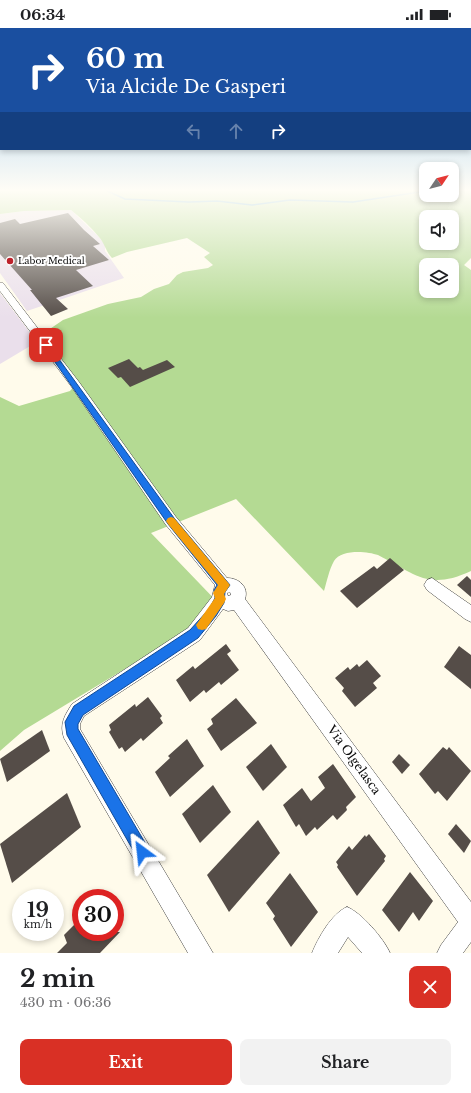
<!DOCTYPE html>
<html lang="en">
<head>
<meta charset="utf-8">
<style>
	body { margin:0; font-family:"Libre Baskerville",serif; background:#f2f2f2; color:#202124; height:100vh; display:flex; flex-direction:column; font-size:15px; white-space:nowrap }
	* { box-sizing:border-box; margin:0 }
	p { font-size:13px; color:#757577 }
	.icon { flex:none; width:22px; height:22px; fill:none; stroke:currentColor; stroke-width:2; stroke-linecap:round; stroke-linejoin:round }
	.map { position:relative; height:925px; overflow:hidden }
	.details { display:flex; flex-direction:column; background:#fff; flex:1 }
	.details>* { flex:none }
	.guide { position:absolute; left:0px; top:0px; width:471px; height:122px; box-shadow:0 2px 6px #0003; background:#1a4fa0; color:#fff; overflow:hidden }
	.needle { width:26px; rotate:55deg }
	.controls { position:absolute; left:419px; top:134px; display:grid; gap:8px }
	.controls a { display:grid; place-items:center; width:40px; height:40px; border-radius:8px; background:#fff; box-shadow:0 2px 6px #0003; font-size:20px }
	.speed { position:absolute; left:12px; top:861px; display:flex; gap:8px; font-size:20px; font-weight:700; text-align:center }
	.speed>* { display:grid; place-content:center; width:52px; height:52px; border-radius:50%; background:#fff; box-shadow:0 2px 6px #0003; line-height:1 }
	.speed small { font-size:10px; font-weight:400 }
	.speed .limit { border:6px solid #d22; background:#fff; color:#111 }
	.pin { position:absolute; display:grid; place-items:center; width:34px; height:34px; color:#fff; margin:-17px; border-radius:8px; box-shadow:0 2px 6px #0006 }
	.me { position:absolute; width:44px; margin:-22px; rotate:330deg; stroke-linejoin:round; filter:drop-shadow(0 0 3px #0008) }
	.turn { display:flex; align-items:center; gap:14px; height:84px; padding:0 20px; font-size:18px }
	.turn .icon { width:52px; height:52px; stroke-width:2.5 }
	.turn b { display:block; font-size:28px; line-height:34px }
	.lanes { display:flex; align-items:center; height:38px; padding:0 20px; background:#0003; justify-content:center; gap:20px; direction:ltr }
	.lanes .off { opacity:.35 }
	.round { display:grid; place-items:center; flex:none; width:42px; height:42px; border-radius:8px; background:#f2f2f2 }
	.summary { display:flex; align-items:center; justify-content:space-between; height:68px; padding:0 20px }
	h1 { font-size:24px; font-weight:700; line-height:30px }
	.button { display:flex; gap:8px; margin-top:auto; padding:8px 20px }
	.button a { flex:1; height:46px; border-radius:8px; background:#d93025; color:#fff; font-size:16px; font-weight:700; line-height:46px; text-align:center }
	.button a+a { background:#f2f2f2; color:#202124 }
	.status { display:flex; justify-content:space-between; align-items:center; height:28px; padding:0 20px; background:#fff; direction:ltr }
	.status svg { height:11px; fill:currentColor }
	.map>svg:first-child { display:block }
</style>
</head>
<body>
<div class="status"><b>06:34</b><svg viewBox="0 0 49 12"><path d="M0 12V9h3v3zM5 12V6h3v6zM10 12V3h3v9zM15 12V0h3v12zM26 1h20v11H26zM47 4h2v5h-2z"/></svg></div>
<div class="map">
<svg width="471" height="925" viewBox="0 0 471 925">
	<rect width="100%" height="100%" fill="#fffbeb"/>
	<g fill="#eadfeb">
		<polygon points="71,182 99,209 105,217 105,223 124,250 27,283 0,245 0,186 24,183"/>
		<polygon points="0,265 37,314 0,336"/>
	</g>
	<path fill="#b4da93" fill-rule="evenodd" d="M0,161H426V167H452V161H471V230L464,237L471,242V543C428,563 415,546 378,527C367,523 341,521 334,533C329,542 327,553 324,563L236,471L151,505L224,581L24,702L0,723V369L19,378L70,363L75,357L41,307L63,292L108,276L141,269L154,261L169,256L177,247L183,244L208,240L213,237L204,229L210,225L187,210L127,224L112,230C105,222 105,216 99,209C91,199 81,190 71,182L24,183L0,186ZM426,189H452V215H426ZM426,237H452V263H426Z"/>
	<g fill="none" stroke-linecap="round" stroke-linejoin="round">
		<polyline stroke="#3493cf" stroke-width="1.5" points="103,161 125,171 189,174 217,173 252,177 290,172 353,174 426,163"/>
	</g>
	<g fill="#554d48">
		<polygon points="68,185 84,202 100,216 93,218 109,232 76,242 93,258 56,270 68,281 51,288 30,262 32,262 0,226 0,195 15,191 20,196"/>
		<polygon points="129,331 138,340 140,339 143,342 167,332 175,339 130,359 121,349 118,350 108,340"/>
		<polygon points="390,530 404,542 357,580 340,563 374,538 377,541"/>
		<polygon points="467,548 471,552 471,569 457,557"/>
		<polygon points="226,616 231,623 227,626 239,642 221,657 219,654 206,665 204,662 190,674 176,652 193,638 195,641"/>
		<polygon points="459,618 471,627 471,661 444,639"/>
		<polygon points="367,632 381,648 373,655 377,660 355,679 342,663 344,660 335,650 348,639 350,642 357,636 359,639"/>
		<polygon points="148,669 162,688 160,690 163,695 143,713 141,710 125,724 122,719 119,721 109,704 111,702 109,697 135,676 136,679"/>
		<polygon points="236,670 257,695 221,723 207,701 213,696 211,691"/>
		<polygon points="42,702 50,723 7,754 0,731"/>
		<polygon points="187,711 204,738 170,769 155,744 170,730 168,728"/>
		<polygon points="271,716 287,739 263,763 246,739"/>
		<polygon points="443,719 447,722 449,719 471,743 447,773 438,763 435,766 419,746"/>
		<polygon points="399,726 410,737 402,746 392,734"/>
		<polygon points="333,736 356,769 346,779 347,782 337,792 333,787 317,802 315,799 306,808 299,796 296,799 283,777 302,760 311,773 325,760 318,749"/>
		<polygon points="213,757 231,784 200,815 182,786"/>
		<polygon points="67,765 81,799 12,855 0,816"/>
		<polygon points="258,792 280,825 229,884 207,847"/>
		<polygon points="456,796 471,813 464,825 448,806"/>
		<polygon points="369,806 386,828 384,831 385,833 357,868 337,839 338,837 336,834 349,818 352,822 365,807 366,809"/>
		<polygon points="410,844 433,873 419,893 413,884 399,904 382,882"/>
		<polygon points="290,845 318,884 291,919 273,891 275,888 266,875"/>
		<polygon points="81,890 81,904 120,904 100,925 57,925 67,915 64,907"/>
	</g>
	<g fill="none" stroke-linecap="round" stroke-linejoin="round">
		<g stroke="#3f3f3f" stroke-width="1">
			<g id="minor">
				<path d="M0,255H3L79,354L176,489L227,550C239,550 249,559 245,571L471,874V914L463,925H437L441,917L458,894L234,582L228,583L223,581L200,612L84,688L80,696V701L213,925H188L64,710C59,696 65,687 72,676L188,600L212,569L215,557L166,497L71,358L0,263ZM230,564L231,567L228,568L227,565Z"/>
				<polygon points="432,550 471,577 471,594 465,591 427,562 424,557 427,552"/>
				<path d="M347,879C361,884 384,911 390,925H362L348,909L338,925H312C318,910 332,885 347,879Z"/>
			</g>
		</g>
		<use href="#minor" fill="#fff" fill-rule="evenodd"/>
	</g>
	<linearGradient id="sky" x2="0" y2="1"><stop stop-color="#91c4ee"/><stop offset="0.56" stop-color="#fffdf6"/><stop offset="1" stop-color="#fffdf6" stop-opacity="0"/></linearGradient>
	<rect width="471" height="290" fill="url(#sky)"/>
	<polygon fill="#1a73e8" stroke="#114b97" points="44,316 48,316 174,490 230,557 225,564 224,575 216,588 198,610 83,687 78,696 78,701 147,818 149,824 147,829 142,831 137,829 67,707 65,694 74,678 190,602 209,581 215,570 214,562 217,557 168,496 43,317"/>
	<polygon fill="#f59e0b" points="171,489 174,490 230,557 224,566 226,571 224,575 206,601 202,602 198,601 196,597 215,570 213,565 218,557 168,496 166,493 168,490"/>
	<circle fill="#bd222b" stroke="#fff" stroke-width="1.5" cx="10" cy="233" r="4"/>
	<g text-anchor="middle" stroke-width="4" stroke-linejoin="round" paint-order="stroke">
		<g font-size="9" fill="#0c0c0c" stroke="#fff" text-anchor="start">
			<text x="18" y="236">Labor Medical</text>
		</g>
		<g font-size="12" fill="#0c0c0c" stroke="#fff">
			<text transform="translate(354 732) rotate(54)" y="4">Via Olgelasca</text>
		</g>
	</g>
</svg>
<div class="controls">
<a><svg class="needle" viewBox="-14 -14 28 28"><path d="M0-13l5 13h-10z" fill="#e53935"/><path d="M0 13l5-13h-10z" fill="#757577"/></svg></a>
<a><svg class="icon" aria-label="sound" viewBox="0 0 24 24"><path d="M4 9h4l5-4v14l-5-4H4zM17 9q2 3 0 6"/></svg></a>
<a><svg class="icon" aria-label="layers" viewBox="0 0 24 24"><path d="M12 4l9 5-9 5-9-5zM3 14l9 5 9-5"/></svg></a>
</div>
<div class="speed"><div>19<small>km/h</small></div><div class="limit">30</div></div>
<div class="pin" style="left:46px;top:317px;background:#d93025"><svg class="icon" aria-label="arrive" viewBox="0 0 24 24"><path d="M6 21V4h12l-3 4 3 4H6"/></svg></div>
<svg class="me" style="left:142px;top:824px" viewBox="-20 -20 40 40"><path d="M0-17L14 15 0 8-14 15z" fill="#1a73e8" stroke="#fff" stroke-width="4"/></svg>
<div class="guide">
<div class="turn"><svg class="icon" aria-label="right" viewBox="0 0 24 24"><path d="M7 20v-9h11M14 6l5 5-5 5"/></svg><div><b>60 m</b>Via Alcide De Gasperi</div></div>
<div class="lanes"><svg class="icon off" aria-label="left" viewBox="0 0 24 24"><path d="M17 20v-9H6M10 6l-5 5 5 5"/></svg><svg class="icon off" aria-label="ahead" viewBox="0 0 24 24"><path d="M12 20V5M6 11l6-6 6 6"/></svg><svg class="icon" aria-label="right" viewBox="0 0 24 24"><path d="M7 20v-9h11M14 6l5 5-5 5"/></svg></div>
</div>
</div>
<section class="details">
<div class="summary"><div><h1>2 min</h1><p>430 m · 06:36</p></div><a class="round" style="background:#d93025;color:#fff"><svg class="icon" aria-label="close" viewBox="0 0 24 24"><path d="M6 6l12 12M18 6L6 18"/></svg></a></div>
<div class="button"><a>Exit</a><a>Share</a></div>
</section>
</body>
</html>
